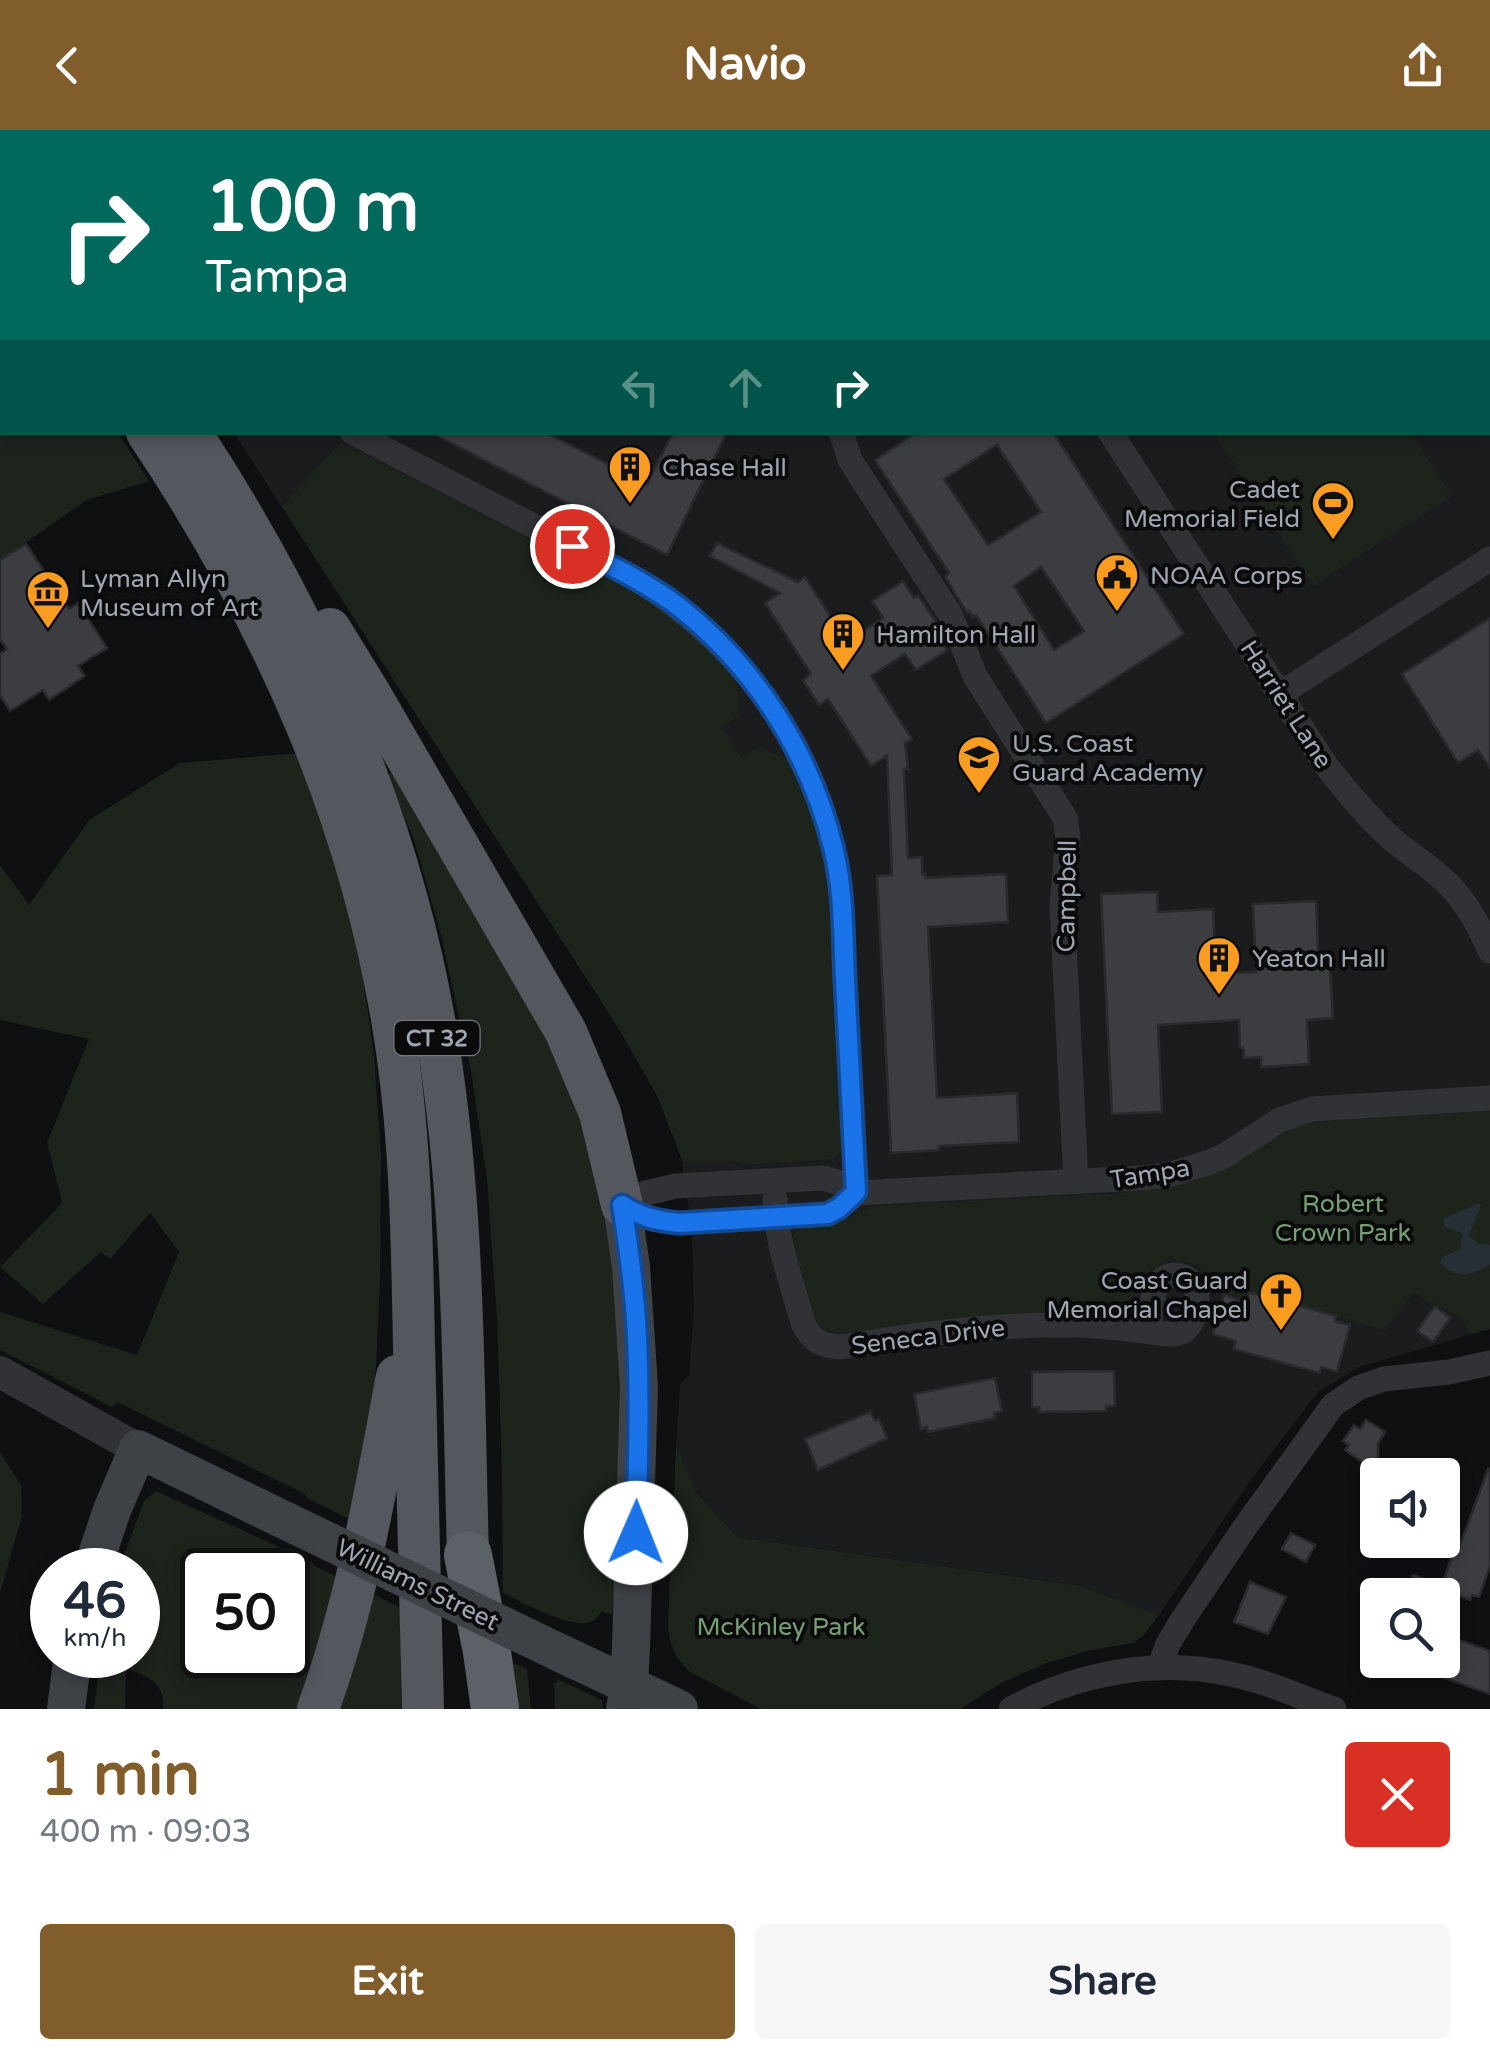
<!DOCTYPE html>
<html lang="en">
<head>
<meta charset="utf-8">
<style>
	body { margin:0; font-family:"Varela Round",sans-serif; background:#f6f6f7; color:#1f2937; height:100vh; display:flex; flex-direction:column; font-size:38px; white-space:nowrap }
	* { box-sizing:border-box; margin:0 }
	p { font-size:32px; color:#747a83 }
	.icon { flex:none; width:55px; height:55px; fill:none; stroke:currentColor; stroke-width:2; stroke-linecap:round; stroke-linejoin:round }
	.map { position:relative; height:1579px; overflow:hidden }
	.panel { display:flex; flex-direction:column; background:#fff; flex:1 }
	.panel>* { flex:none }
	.hud { position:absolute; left:0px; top:0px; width:1490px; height:305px; box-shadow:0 5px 15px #0003; background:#00695c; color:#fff; overflow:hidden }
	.fabs { position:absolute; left:1360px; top:1328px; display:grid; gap:20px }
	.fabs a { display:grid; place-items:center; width:100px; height:100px; border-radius:10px; background:#fff; box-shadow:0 5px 15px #0003; font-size:50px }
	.speed { position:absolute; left:30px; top:1418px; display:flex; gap:20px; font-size:50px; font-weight:700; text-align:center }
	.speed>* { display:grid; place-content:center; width:130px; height:130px; border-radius:50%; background:#fff; box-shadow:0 5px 15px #0003; line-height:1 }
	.speed small { font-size:25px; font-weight:400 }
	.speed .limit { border:5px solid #111; border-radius:15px; background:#fff; color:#111 }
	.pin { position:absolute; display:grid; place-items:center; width:85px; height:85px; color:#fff; margin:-42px; border:5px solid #fff; border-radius:50%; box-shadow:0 2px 10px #0007 }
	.me { position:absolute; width:110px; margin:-55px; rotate:1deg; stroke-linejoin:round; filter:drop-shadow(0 0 8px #0008) }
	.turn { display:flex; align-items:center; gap:35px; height:210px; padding:0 40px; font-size:45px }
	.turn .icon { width:130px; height:130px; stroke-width:2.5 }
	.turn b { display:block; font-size:70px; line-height:85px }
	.lanes { display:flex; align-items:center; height:95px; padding:0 40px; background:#0003; justify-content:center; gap:50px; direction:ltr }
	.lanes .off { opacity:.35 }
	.round { display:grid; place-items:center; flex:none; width:105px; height:105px; border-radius:10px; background:#f6f6f7 }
	.head { display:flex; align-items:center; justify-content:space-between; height:170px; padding:0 40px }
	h1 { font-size:60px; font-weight:800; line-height:75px; color:#825d2c }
	.primary-button { display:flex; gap:20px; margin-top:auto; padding:20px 40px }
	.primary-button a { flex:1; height:115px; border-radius:10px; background:#825d2c; color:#fff; font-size:40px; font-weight:800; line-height:115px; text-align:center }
	.primary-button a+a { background:#f6f6f7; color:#1f2937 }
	header { display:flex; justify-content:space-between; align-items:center; height:130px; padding:0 40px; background:#825d2c; color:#fff; font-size:45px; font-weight:800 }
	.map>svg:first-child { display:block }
</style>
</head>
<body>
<header><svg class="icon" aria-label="back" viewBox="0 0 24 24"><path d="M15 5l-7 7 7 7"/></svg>Navio<svg class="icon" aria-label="share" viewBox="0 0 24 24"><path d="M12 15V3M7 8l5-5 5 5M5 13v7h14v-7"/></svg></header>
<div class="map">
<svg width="1490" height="1579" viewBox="0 0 1490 1579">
	<rect width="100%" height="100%" fill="#0f1011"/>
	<polygon fill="#1b1c1e" points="0,0 1490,0 1490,1199 1359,1237 1318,1262 1250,1351 1159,1485 1082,1456 738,1407 698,1364 676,1317 680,1255 689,1245 694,1179 692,1104 682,1030 657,966 617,896 234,303 1488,302 1488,2 2,2 2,47 0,46"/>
	<g fill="#1c241c" fill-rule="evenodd">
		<polygon points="2,194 2,302 118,303 149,351 87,370 0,430 0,198"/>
		<polygon points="1214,303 1411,303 1452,366 1313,456"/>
		<polygon points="341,312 638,464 679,492 737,550 739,586 722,597 741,627 759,617 789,630 820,709 828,754 843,1014 840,1023 834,1029 742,1035 737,1031 687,1033 682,1030 657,965 617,896 282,376"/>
		<polygon points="300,623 351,762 374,926 381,1025 380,1149 375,1257 354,1391 310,1370 303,1363 117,1272 112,1277 0,1220 0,1182 137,1225 179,1122 150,1083 110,1129 101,1122 43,1174 0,1137 62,1073 47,1013 89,909 0,890 0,735 29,775 89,690 180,633"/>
		<path d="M396,640L604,1014L618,1174L621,1292L617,1443L612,1485L602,1481C598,1486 595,1491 590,1492C567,1498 524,1473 503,1463L502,1342L497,1189L487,1049L471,941L441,805L414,709L387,645Z"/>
		<polygon points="1490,981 1490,1199 1471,1204 1461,1188 1413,1163 1385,1200 1249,1163 1247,1171 1213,1161 1209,1158 1199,1136 1171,1128 1143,1146 1139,1161 1127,1176 1131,1181 1122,1184 836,1203 823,1198 815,1188 792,1111 794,1103 800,1097 843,1091 871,1076 1118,1063 1166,1058 1222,1039 1289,1000 1310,993 1354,988"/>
		<path d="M676,1317L698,1364L738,1407L1082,1456L1159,1485L1143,1506L1133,1513L1087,1521L1044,1534L1003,1552L960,1579H761L690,1542C675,1529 669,1514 668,1495Z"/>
		<polygon points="0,1322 21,1355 22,1386 0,1463"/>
		<path d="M156,1361L312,1432L313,1435L348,1452L306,1579H163C165,1551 148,1548 126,1538L125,1579H94L101,1525H138V1440H119L144,1371ZM202,1440H288V1525H202Z"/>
		<polygon points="372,1464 400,1477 401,1579 337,1579"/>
		<polygon points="510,1531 527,1539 531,1579 514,1579"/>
		<polygon points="557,1549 602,1570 603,1579 555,1579 554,1552 557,1553"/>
	</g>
	<path fill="#262f35" d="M1477,1073L1481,1075L1469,1105L1478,1114L1490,1115V1134C1472,1147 1456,1149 1440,1133L1442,1127L1459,1120L1463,1104L1445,1097L1443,1090C1454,1082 1466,1081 1477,1073Z"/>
	<g fill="#3b3d41" stroke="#292a2d" stroke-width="2.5" fill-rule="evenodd">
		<polygon points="430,302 545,302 647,354 673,302 727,302 667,425"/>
		<path d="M917,302H1053L1184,504L1046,593L976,485L973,487L969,481L967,483L946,448V446L949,443L875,330ZM997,315L1041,382L988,415L944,349ZM1041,437L1084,501L1054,520L1014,456Z"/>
		<polygon points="717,413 798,452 805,447 847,512 883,488 872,471 903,451 914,468 918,465 936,492 940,502 937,504 947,520 916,540 905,524 871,546 912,609 905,613 908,639 904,639 908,728 922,727 922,744 925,744 925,748 1006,744 1008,792 928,797 937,968 1017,963 1019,1012 939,1016 939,1020 891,1023 877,746 892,745 887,626 871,636 828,569 819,575 803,550 811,544 765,473 780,463 710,426"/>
		<polygon points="26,414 69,479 78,473 107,518 78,536 85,546 49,570 43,560 10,581 0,565 0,524 7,519 0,509 0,430"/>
		<polygon points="1490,488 1490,638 1478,620 1458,633 1402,544"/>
		<polygon points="1157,762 1158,782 1213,779 1216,844 1256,842 1253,774 1316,771 1319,838 1330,837 1333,888 1307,890 1309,934 1261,937 1261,927 1244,928 1243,918 1240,917 1239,890 1158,895 1162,982 1112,984 1101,764"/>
		<polygon points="1249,1162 1336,1186 1335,1191 1350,1195 1337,1242 1321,1237 1320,1243 1233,1219 1236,1211 1213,1204 1224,1165 1247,1172"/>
		<polygon points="1435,1176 1450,1188 1433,1212 1417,1201"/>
		<polygon points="1114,1241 1115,1276 1106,1276 1106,1281 1039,1282 1039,1277 1032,1277 1032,1242"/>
		<polygon points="995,1248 1002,1281 994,1283 995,1288 928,1302 927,1297 921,1299 914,1264"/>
		<polygon points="870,1282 875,1291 879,1289 887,1308 818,1340 805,1309"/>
		<polygon points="1366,1290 1385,1302 1378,1313 1378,1343 1345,1320 1349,1315 1343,1311 1354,1295 1360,1299"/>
		<polygon points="1488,1339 1490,1339 1490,1436 1479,1467 1472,1465 1470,1470 1457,1465 1406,1465 1413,1445 1442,1455 1455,1417 1459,1418"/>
		<polygon points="1291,1403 1315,1415 1306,1432 1282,1419"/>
		<polygon points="1250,1452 1286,1467 1268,1504 1234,1492"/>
		<polygon points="1442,1504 1490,1521 1490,1564 1402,1533 1403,1530 1442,1530"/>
	</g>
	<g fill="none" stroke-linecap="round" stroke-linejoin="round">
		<g stroke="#303236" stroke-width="25">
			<polyline points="28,0 31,2"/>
			<polyline points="777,0 777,2"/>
			<polyline points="911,0 913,2"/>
			<polyline points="1401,0 1405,2"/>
			<polyline points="1488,50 1490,52"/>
			<path d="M352,302L636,449C738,513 805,601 834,719C844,761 843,806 845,849C849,920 853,991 857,1063"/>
			<polyline points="841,302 850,330 950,484 975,546 1065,688 1068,708 1062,775 1076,1052"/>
			<path d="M1110,302L1325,634C1346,661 1367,687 1393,710C1407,722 1423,732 1437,744C1462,764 1478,792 1490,821"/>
			<polyline points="1280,564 1490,429"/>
			<path d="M857,1063L839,1078L828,1084L679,1093C657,1092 641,1087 622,1075L638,1065L675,1056L824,1048L846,1055L857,1063L1141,1048L1168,1045L1210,1032L1224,1026L1280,990L1312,979L1490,968"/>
			<path d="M775,1070C776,1112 792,1153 803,1193C811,1210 821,1216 840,1217C916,1205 990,1194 1067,1195C1090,1195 1113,1197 1136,1200C1147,1201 1162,1205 1174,1204C1190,1203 1197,1184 1197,1169C1198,1156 1188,1145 1175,1145C1149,1146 1151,1183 1149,1201"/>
			<polyline points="1159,1538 1168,1514 1183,1489 1245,1397 1333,1275 1358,1258 1384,1249 1449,1242 1490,1233"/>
			<path d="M1011,1579C1077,1543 1157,1528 1230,1544C1266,1551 1300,1567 1334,1579"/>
		</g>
		<polyline stroke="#303236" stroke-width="32" points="0,1242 138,1319"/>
		<g stroke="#3e4146" stroke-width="38">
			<polyline points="622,1075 631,1137 639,1256 631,1517 629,1555 625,1579"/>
			<polyline points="92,1440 112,1380 138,1319 311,1403"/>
			<polyline points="556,1521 679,1579"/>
			<polyline points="66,1579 73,1525"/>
		</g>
		<g stroke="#54585e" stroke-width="42">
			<polyline points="0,90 2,92"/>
			<polyline points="0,139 2,141"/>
			<path d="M147,302C275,494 364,692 397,921C411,1019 412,1117 414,1216C417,1337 420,1458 423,1579"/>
			<path d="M190,302C312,488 403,693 438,913C465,1082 463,1255 468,1425"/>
			<polyline points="330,499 370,564 566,902 600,983 622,1075"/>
			<path d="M318,1579C357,1471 376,1359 397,1246"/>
		</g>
		<polyline stroke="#5c6067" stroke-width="48" points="468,1425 487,1522 495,1579"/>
		<g stroke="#474a4f" stroke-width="10">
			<polyline id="rail" points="1485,0 1490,3"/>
		</g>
		<use href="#rail" stroke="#0b0b0c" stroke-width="6" stroke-dasharray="19" stroke-linecap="butt"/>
		<polyline stroke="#3e4146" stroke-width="38" points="311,1403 556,1521"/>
	</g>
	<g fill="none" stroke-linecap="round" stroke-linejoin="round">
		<g stroke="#114b97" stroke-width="25">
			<path id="route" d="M572,416C605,433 640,449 671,471C752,531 811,623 834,721C844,763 843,807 845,850C849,921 853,992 856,1062L839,1078L828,1084L680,1093C657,1091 641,1087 622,1075C629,1119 635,1163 637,1207C640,1273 638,1338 636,1403"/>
		</g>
		<use href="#route" stroke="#1a73e8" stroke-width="18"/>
	</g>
	<defs>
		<g id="building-pin" transform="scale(2.25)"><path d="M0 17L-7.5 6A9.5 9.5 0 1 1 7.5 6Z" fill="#fa9c1f" stroke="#0b0b0c"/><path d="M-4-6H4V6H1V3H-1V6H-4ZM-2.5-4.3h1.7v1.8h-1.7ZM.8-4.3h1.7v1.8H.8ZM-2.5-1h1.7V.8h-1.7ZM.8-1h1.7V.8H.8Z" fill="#111"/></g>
		<g id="stadium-pin" transform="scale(2.25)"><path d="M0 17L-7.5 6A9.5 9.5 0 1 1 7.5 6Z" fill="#fa9c1f" stroke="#0b0b0c"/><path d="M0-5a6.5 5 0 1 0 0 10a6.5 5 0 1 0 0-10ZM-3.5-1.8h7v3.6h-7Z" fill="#111"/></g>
		<g id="civic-pin" transform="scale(2.25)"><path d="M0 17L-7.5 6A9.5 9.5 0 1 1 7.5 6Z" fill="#fa9c1f" stroke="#0b0b0c"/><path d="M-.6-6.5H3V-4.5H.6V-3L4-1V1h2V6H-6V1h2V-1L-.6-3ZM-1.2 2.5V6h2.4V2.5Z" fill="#111"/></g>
		<g id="museum-pin" transform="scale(2.25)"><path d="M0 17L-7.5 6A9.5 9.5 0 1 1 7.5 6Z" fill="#fa9c1f" stroke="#0b0b0c"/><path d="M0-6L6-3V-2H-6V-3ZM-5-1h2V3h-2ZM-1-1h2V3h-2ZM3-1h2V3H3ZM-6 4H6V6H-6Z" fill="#111"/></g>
		<g id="university-pin" transform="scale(2.25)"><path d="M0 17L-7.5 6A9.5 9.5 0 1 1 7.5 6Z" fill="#fa9c1f" stroke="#0b0b0c"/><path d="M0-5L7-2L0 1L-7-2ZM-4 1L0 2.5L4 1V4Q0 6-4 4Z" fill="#111"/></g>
		<g id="church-pin" transform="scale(2.25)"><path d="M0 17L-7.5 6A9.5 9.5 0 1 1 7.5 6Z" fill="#fa9c1f" stroke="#0b0b0c"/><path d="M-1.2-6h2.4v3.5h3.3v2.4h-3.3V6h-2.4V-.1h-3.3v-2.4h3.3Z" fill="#111"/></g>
	</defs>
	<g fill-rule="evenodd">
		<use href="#building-pin" x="630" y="337"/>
		<use href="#stadium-pin" x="1333" y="373"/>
		<use href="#civic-pin" x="1117" y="445"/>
		<use href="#museum-pin" x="48" y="462"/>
		<use href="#building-pin" x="843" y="504"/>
		<use href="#university-pin" x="979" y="627"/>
		<use href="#building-pin" x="1219" y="828"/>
		<use href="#church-pin" x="1281" y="1164"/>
	</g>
	<g text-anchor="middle" stroke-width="8" stroke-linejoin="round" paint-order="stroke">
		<rect fill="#0b0b0c" stroke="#737881" stroke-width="2.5" x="394.5" y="891" width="85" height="34" rx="8"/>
		<g font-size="22" font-weight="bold" fill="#a0a7b3">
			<text x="437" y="916">CT 32</text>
		</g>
		<g font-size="25" fill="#a0a7b3" stroke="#0b0b0c" text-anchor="start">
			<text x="662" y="346">Chase Hall</text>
			<text x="1300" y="368" text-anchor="end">Cadet<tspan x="1300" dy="29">Memorial Field</tspan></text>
			<text x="1150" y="454">NOAA Corps</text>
			<text x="80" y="457">Lyman Allyn<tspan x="80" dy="29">Museum of Art</tspan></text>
			<text x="876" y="513">Hamilton Hall</text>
			<text x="1012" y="622">U.S. Coast<tspan x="1012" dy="29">Guard Academy</tspan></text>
			<text x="1252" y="837">Yeaton Hall</text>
			<text x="1248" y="1159" text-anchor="end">Coast Guard<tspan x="1248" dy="29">Memorial Chapel</tspan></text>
		</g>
		<g font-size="25" fill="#a0a7b3" stroke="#0b0b0c">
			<text transform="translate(1287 574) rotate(57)" y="9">Harriet Lane</text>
			<text transform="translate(1066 766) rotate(-89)" y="9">Campbell</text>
			<text transform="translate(1150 1043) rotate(-9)" y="9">Tampa</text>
			<text transform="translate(928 1206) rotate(-7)" y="9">Seneca Drive</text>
			<text transform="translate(418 1454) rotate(26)" y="9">Williams Street</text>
		</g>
		<g font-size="25" fill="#779f75" stroke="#0b0b0c">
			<text x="1343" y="1082">Robert<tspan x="1343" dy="29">Crown Park</tspan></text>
			<text x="781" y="1505">McKinley Park</text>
		</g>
	</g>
</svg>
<div class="fabs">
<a><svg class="icon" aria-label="sound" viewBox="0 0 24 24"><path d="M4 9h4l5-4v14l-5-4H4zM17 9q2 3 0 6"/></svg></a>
<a><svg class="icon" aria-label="search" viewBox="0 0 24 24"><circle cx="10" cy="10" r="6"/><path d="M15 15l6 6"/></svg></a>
</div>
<div class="speed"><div>46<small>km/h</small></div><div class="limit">50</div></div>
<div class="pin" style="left:572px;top:416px;background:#d93025"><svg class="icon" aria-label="arrive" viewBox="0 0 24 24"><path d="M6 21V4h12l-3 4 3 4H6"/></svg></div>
<svg class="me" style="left:636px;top:1403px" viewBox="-20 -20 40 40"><circle r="19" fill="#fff"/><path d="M0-13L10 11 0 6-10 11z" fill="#1a73e8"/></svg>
<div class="hud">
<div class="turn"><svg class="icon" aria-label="right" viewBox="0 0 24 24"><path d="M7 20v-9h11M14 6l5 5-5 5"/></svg><div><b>100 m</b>Tampa</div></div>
<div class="lanes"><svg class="icon off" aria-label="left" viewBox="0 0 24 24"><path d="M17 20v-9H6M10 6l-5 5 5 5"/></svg><svg class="icon off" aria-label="ahead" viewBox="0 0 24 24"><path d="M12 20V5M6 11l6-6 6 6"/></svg><svg class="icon" aria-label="right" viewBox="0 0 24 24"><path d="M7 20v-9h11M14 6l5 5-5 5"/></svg></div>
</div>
</div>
<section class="panel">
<div class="head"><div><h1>1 min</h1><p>400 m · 09:03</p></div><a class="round" style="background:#d93025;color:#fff"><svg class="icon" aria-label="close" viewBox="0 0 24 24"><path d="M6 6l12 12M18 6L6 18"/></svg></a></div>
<div class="primary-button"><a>Exit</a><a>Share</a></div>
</section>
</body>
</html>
